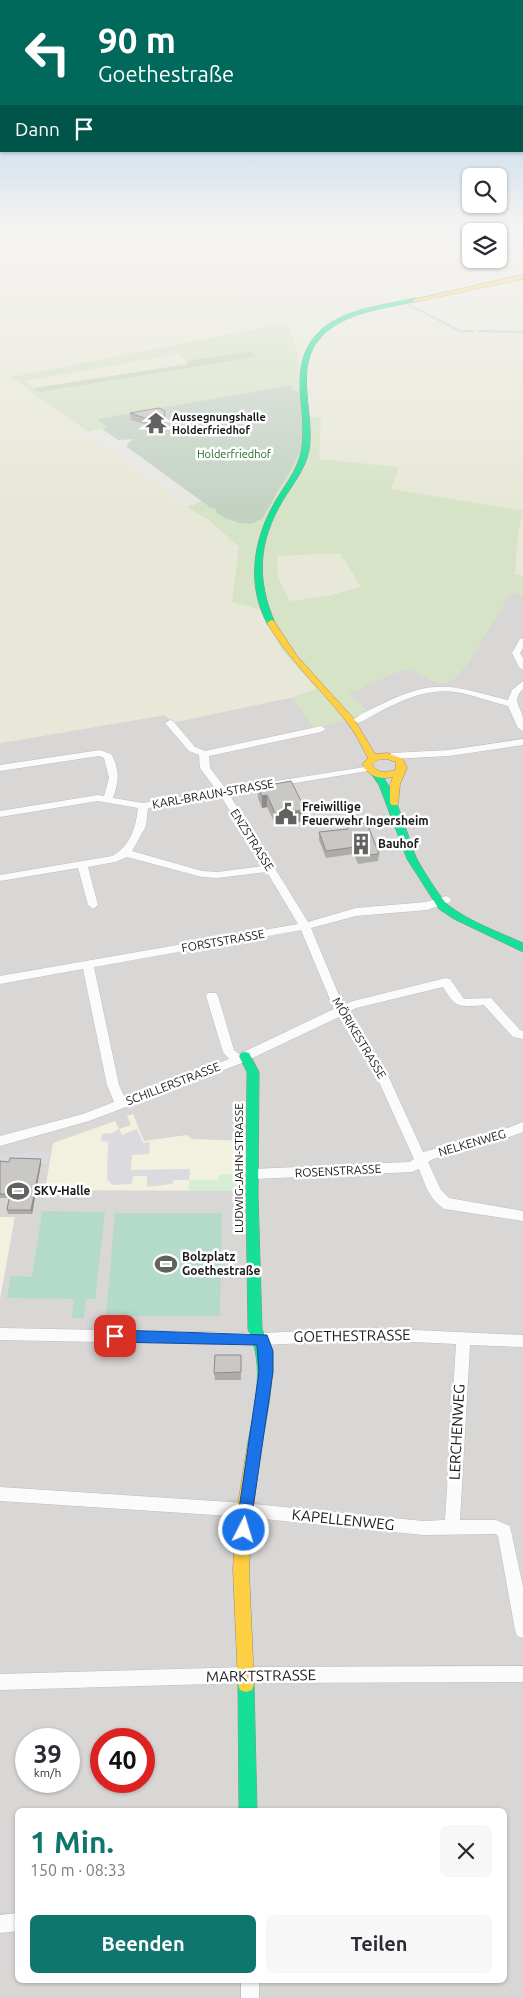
<!DOCTYPE html>
<html lang="de">
<head>
<meta charset="utf-8">
<style>
	body { margin:0; font-family:Ubuntu,sans-serif; background:#f7f7f7; color:#2b2b33; height:100vh; display:flex; flex-direction:column; font-size:19px; white-space:nowrap }
	* { box-sizing:border-box; margin:0 }
	p { font-size:16px; color:#7c7c81 }
	.icon { flex:none; width:28px; height:28px; fill:none; stroke:currentColor; stroke-width:2; stroke-linecap:round; stroke-linejoin:round }
	.map { position:relative; flex:1; overflow:hidden }
	.panel { position:absolute; left:15px; top:1808px; width:492px; height:175px; display:flex; flex-direction:column; background:#fff; border-radius:8px; box-shadow:0 1px 4px #0004 }
	.panel>* { flex:none }
	.guide { position:absolute; left:0px; top:0px; width:524px; height:152px; box-shadow:0 1px 4px #0004; background:#00695c; color:#fff; overflow:hidden }
	.buttons { position:absolute; left:462px; top:168px; display:grid; gap:10px }
	.buttons a { display:grid; place-items:center; width:45px; height:45px; border-radius:8px; background:#fff; box-shadow:0 1px 4px #0004; font-size:25px }
	.speed { position:absolute; left:15px; top:1728px; display:flex; gap:10px; font-size:25px; font-weight:700; text-align:center }
	.speed>* { display:grid; place-content:center; width:65px; height:65px; border-radius:50%; background:#fff; box-shadow:0 1px 4px #0004; line-height:1 }
	.speed small { font-size:12px; font-weight:400 }
	.speed .limit { border:8px solid #d22; background:#fff; color:#111 }
	.pin { position:absolute; display:grid; place-items:center; width:42px; height:42px; color:#fff; margin:-21px; border-radius:10px; box-shadow:0 2px 8px #0006 }
	.me { position:absolute; width:55px; margin:-28px; rotate:5deg; stroke-linejoin:round; filter:drop-shadow(0 0 4px #0008) }
	.turn { display:flex; align-items:center; gap:18px; height:105px; padding:0 15px; font-size:22px }
	.turn .icon { width:65px; height:65px; stroke-width:2.5 }
	.turn b { display:block; font-size:35px; line-height:42px }
	.then { display:flex; align-items:center; height:48px; padding:0 15px; background:#0003; gap:10px; font-size:19px }
	.round { display:grid; place-items:center; flex:none; width:52px; height:52px; border-radius:8px; background:#f7f7f7 }
	.overview { display:flex; align-items:center; justify-content:space-between; height:85px; padding:0 15px }
	h1 { font-size:30px; font-weight:700; line-height:38px; color:#0f766e }
	.button { display:flex; gap:10px; margin-top:auto; padding:10px 15px }
	.button a { flex:1; height:58px; border-radius:8px; background:#0f766e; color:#fff; font-size:20px; font-weight:700; line-height:58px; text-align:center }
	.button a+a { background:#f7f7f7; color:#2b2b33 }
	.map>svg:first-child { display:block }
</style>
</head>
<body>
<div class="map">
<svg width="523" height="1998" viewBox="0 0 523 1998">
	<rect width="100%" height="100%" fill="#e9e7e4"/>
	<path fill="#d8d7d5" fill-rule="evenodd" d="M511,592L523,595V1998H0V743L165,715L172,722L293,697L314,728L368,713L348,693L402,670H411L440,684L453,680L467,664ZM26,1739H69V1781H26ZM101,1739H144V1781H101ZM18,1810H505V1980H18Z"/>
	<g fill="#f2f1e0">
		<polygon points="133,1114 144,1141 187,1135 192,1139 248,1141 242,1191 45,1190 53,1143 115,1121 119,1129 131,1125 127,1116"/>
		<polygon points="0,1217 15,1217 0,1299"/>
	</g>
	<g fill="#e8e8d8" fill-rule="evenodd">
		<path d="M0,226H523V511L391,489L399,467L318,459L321,417L303,416L287,323L11,377L187,507L210,521L239,547L233,594L261,610L282,650L317,690L303,695L172,723L165,715L0,743ZM471,231H499V259H471Z"/>
		<polygon points="180,354 189,364 34,388 24,381"/>
		<polygon points="523,514 523,576 514,574 518,534"/>
		<polygon points="340,553 361,587 290,601 278,578 276,556"/>
	</g>
	<g fill="#d6e3c6" fill-rule="evenodd">
		<path d="M287,323L298,353L302,391H292L290,385L97,419L107,427L88,432L11,377ZM250,351L255,357L40,392L25,381L180,354L186,361Z"/>
		<path d="M303,416L321,417L319,459L399,467L391,489L523,511L518,534L515,574L523,576V595L511,593L467,664L453,680L440,684L411,670H402L349,693L369,713L361,717L314,728L293,697L316,689L282,650L261,610L232,602L239,547L210,521L187,507L201,501L211,508L217,509L232,523L247,524L259,521L280,490ZM340,553L361,587L326,596L290,601L278,578L277,556Z"/>
	</g>
	<polygon fill="#c5d5bc" points="250,351 256,357 40,392 34,388 188,364 186,361"/>
	<path fill="#c4d2c4" d="M291,385L292,391H302L304,442L296,461L262,519C245,529 230,522 216,512V509L211,508L127,447V444L134,439L118,440L102,429L107,427L97,419Z"/>
	<polygon fill="#d4edd4" points="236,1159 247,1159 245,1185 242,1191 189,1191 189,1180 218,1180 218,1175 235,1174"/>
	<g fill="#b4dbca">
		<polygon points="42,1211 105,1212 95,1299 86,1299 84,1318 72,1318 74,1299 7,1298 11,1276 32,1277"/>
		<polygon points="115,1213 222,1213 220,1316 106,1316"/>
	</g>
	<g fill="#d9d8d7">
		<polygon points="111,1115 115,1121 39,1147 38,1138"/>
		<polygon points="439,1649 440,1663 376,1664 375,1650"/>
	</g>
	<g fill="#dbdade">
		<polygon points="119,1129 122,1135 137,1129 143,1143 150,1142 149,1154 132,1155 131,1170 190,1169 189,1180 174,1180 172,1184 147,1187 147,1176 133,1176 132,1184 112,1185 107,1179 108,1142 101,1141 102,1134 112,1133"/>
		<polygon points="34,1152 51,1152 49,1163 11,1162 0,1165 0,1156"/>
	</g>
	<g fill="none" stroke-linecap="round" stroke-linejoin="round">
		<g stroke="#bbd3d9" stroke-width="2">
			<polyline points="407,304 460,331 473,331"/>
			<polyline points="478,331 523,332"/>
		</g>
		<g stroke="#bfbebc" stroke-width="1">
			<g id="street">
				<polygon points="523,638 523,648 520,653 523,658 523,670 519,667 512,653 520,639"/>
				<path d="M523,681V689C511,701 521,706 523,718C523,722 523,727 523,731L518,728L508,706C491,702 474,695 456,692C421,687 390,706 361,722L358,723L353,720C361,713 374,708 384,703C437,677 455,687 508,700L512,690Z"/>
				<path d="M170,720L173,721L195,747L205,751L321,726L326,729L321,732L209,756L210,768L226,789L371,766V770L368,771L229,794L308,922L356,908L426,902L446,896L450,898L451,900L450,902L427,910L356,916L311,928L343,1005L353,1001L446,978L450,979L464,999L491,998L520,1030L523,1031V1039L513,1037L484,1005C460,1007 456,1009 443,987L356,1008L348,1012L385,1069L423,1152L494,1133L523,1122V1132L496,1142L433,1159L428,1162L441,1190L449,1198L523,1211V1221L445,1209C430,1201 425,1184 419,1169L412,1172L252,1179L248,1178L246,1174L248,1170L252,1169L410,1162L414,1159L374,1071L339,1017L242,1063L89,1121L0,1146V1136L83,1114L114,1102L107,1085L83,969L0,984V976L298,924L267,872L217,878L202,877L127,857L115,862L88,867L98,905L93,909L88,905L78,868L0,881V875L112,856C130,847 136,827 138,808L98,801L0,817V811L98,795L104,796L109,778L104,758L99,756L0,771V765L100,750L111,754C120,769 119,782 113,798L143,803L217,791L200,768L199,755L189,751L165,723ZM221,796L263,866L217,872L202,871L132,851L146,826L148,808ZM301,930L334,1009L239,1054L234,1050L218,996L216,993H208L206,996L223,1052L229,1059L125,1098L119,1085L94,967Z"/>
				<polygon points="523,739 523,745 449,756 392,759 387,756 392,753 449,750"/>
				<polygon points="0,1328 262,1333 372,1328 523,1335 523,1347 470,1345 460,1520 496,1520 510,1526 523,1587 523,1638 517,1636 515,1630 498,1536 496,1534 423,1535 245,1517 0,1501 0,1487 245,1503 423,1521 445,1520 456,1344 372,1340 262,1345 0,1340"/>
				<polygon points="523,1666 523,1682 246,1683 0,1690 0,1674 246,1667"/>
				<polygon points="18,1913 18,1931 0,1933 0,1915"/>
				<rect x="241" y="1980" width="18" height="18"/>
			</g>
		</g>
		<g stroke="#8f907f" stroke-width="1">
			<g id="fast">
				<path d="M415,298L417,299V301C384,309 339,312 317,342C295,372 315,415 309,450C306,468 293,484 283,500C258,542 256,579 275,623L271,626L268,625C246,585 253,540 275,502C284,486 297,471 301,452C309,415 288,374 312,340C334,309 381,306 415,298Z"/>
				<path d="M377,772C392,777 409,841 416,857C421,867 441,899 448,905C470,922 499,932 523,943V952L454,919L439,909L407,859L379,785L372,775Z"/>
				<path d="M245,1052L249,1053L259,1072L258,1195L262,1329C280,1368 268,1407 261,1448L259,1453L254,1455L249,1453L247,1448C254,1407 266,1368 248,1329L246,1195L247,1072L239,1056L241,1053Z"/>
				<polygon points="246,1676 252,1678 254,1684 257,1810 239,1810 238,1684 240,1678"/>
			</g>
		</g>
		<g stroke="#8f907f" stroke-width="1">
			<g id="slow">
				<polygon points="523,275 523,279 415,302 412,300"/>
				<path d="M271,620L274,621L297,656L354,719L375,754L387,753L403,759L407,768L400,784L398,805H392L390,803V784L393,777C380,780 369,777 362,764L368,758C361,745 355,732 346,721C320,688 289,660 267,623ZM380,759H387L396,762V770C386,772 378,775 372,764Z"/>
				<polygon points="254,1441 259,1443 261,1448 253,1510 249,1569 254,1684 252,1690 246,1692 240,1690 238,1684 233,1569 237,1510 247,1448 249,1443"/>
			</g>
		</g>
		<use href="#street" fill="#fcfbfb" fill-rule="evenodd"/>
		<use href="#fast" fill="#16e098" fill-rule="evenodd"/>
		<use href="#slow" fill="#ffcf43" fill-rule="evenodd"/>
	</g>
	<g fill="#aeaca9">
		<polygon points="130,413 165,418 164,425 154,427 131,420"/>
		<polygon points="258,787 305,821 276,826 267,807 262,808 258,798"/>
		<polygon points="347,825 379,854 378,861 358,864 354,854 326,858 319,840 319,832 347,829"/>
		<polygon points="41,1159 41,1163 32,1214 8,1214 7,1210 9,1198 0,1198 0,1161 9,1162"/>
		<polygon points="241,1355 241,1380 215,1380 214,1373"/>
	</g>
	<g fill="#8d8c8a">
		<polygon points="165,411 165,418 164,425 154,427 154,421"/>
		<polygon points="267,795 267,807 262,808 262,796"/>
		<polygon points="305,809 305,821 276,826 276,815"/>
		<polygon points="41,1159 41,1163 32,1214 31,1210"/>
	</g>
	<g fill="#cac8c5" stroke="#8d8c8a">
		<polygon points="159,408 165,411 164,418 154,421 130,413"/>
		<polygon points="291,781 305,809 276,815 267,795 262,796 258,787"/>
		<polygon points="367,823 379,854 358,856 355,847 326,851 319,832 348,829 347,825"/>
		<polygon points="10,1158 41,1159 31,1210 7,1210 10,1194 0,1194 0,1161 9,1162"/>
		<polygon points="215,1355 241,1355 241,1372 214,1373"/>
	</g>
	<linearGradient id="sky" x2="0" y2="1"><stop stop-color="#96c0e2"/><stop offset="0.45" stop-color="#f5f4f3"/><stop offset="1" stop-color="#f5f4f3" stop-opacity="0"/></linearGradient>
	<rect width="523" height="505" fill="url(#sky)"/>
	<polygon fill="#1a73e8" stroke="#114b97" points="115,1330 267,1335 273,1351 273,1372 249,1535 244,1537 238,1535 236,1530 259,1372 257,1345 115,1342 110,1340 108,1336 110,1332"/>
	<defs>
		<g id="temple-bare" transform="scale(1.725)"><path d="M0-6L5-2H3V0L6.5 2.5H4V6H1.5V3h-3V6H-4V2.5H-6.5L-3 0V-2H-5Z" fill="#636261" stroke="#fff" stroke-width="2.5" paint-order="stroke"/></g>
		<g id="civic-bare" transform="scale(1.725)"><path d="M-.6-6.5H3V-4.5H.6V-3L4-1V1h2V6H-6V1h2V-1L-.6-3ZM-1.2 2.5V6h2.4V2.5Z" fill="#636261" stroke="#fff" stroke-width="2.5" paint-order="stroke"/></g>
		<g id="building-bare" transform="scale(1.725)"><path d="M-4-6H4V6H1V3H-1V6H-4ZM-2.5-4.3h1.7v1.8h-1.7ZM.8-4.3h1.7v1.8H.8ZM-2.5-1h1.7V.8h-1.7ZM.8-1h1.7V.8H.8Z" fill="#636261" stroke="#fff" stroke-width="2.5" paint-order="stroke"/></g>
		<g id="stadium-bare" transform="scale(1.725)"><path d="M0-5a6.5 5 0 1 0 0 10a6.5 5 0 1 0 0-10ZM-3.5-1.8h7v3.6h-7Z" fill="#636261" stroke="#fff" stroke-width="2.5" paint-order="stroke"/></g>
	</defs>
	<g fill-rule="evenodd">
		<use href="#temple-bare" x="156" y="423"/>
		<use href="#civic-bare" x="286" y="814"/>
		<use href="#building-bare" x="361" y="844"/>
		<use href="#stadium-bare" x="18" y="1191"/>
		<use href="#stadium-bare" x="166" y="1264"/>
	</g>
	<g text-anchor="middle" stroke-width="5" stroke-linejoin="round" paint-order="stroke">
		<g font-size="11" font-weight="bold" fill="#1b1b1b" stroke="#fff" text-anchor="start">
			<text x="172" y="421">Aussegnungshalle<tspan x="172" dy="13">Holderfriedhof</tspan></text>
		</g>
		<g font-size="11" fill="#186a1d" stroke="#fff">
			<text x="234" y="458">Holderfriedhof</text>
		</g>
		<g font-size="12" fill="#1b1b1b" stroke="#fff">
			<text transform="translate(213 794) rotate(-10)" y="4">KARL-BRAUN-STRASSE</text>
			<text transform="translate(252 840) rotate(58)" y="4">ENZSTRASSE</text>
			<text transform="translate(223 941) rotate(-10)" y="4">FORSTSTRASSE</text>
			<text transform="translate(359 1038) rotate(59)" y="4">MÖRIKESTRASSE</text>
			<text transform="translate(173 1084) rotate(-21)" y="4">SCHILLERSTRASSE</text>
			<text transform="translate(472 1143) rotate(-16)" y="4">NELKENWEG</text>
			<text transform="translate(239 1168) rotate(-90)" y="4">LUDWIG-JAHN-STRASSE</text>
			<text transform="translate(338 1171) rotate(-3)" y="4">ROSENSTRASSE</text>
		</g>
		<g font-size="12" font-weight="bold" fill="#1b1b1b" stroke="#fff" text-anchor="start">
			<text x="302" y="811">Freiwillige<tspan x="302" dy="14">Feuerwehr Ingersheim</tspan></text>
			<text x="378" y="848">Bauhof</text>
			<text x="34" y="1195">SKV-Halle</text>
			<text x="182" y="1261">Bolzplatz<tspan x="182" dy="14">Goethestraße</tspan></text>
		</g>
		<g font-size="15" fill="#1b1b1b" stroke="#fff">
			<text transform="translate(352 1336) rotate(-1)" y="5">GOETHESTRASSE</text>
			<text transform="translate(457 1432) rotate(-87)" y="5">LERCHENWEG</text>
			<text transform="translate(343 1520) rotate(6)" y="5">KAPELLENWEG</text>
			<text transform="translate(261 1676) rotate(-1)" y="5">MARKTSTRASSE</text>
		</g>
	</g>
</svg>
<div class="buttons">
<a><svg class="icon" aria-label="search" viewBox="0 0 24 24"><circle cx="10" cy="10" r="6"/><path d="M15 15l6 6"/></svg></a>
<a><svg class="icon" aria-label="layers" viewBox="0 0 24 24"><path d="M12 4l9 5-9 5-9-5zM3 14l9 5 9-5"/></svg></a>
</div>
<div class="speed"><div>39<small>km/h</small></div><div class="limit">40</div></div>
<div class="pin" style="left:115px;top:1336px;background:#d93025"><svg class="icon" aria-label="arrive" viewBox="0 0 24 24"><path d="M6 21V4h12l-3 4 3 4H6"/></svg></div>
<svg class="me" style="left:244px;top:1530px" viewBox="-20 -20 40 40"><circle r="17" fill="#1a73e8" stroke="#fff" stroke-width="3"/><path d="M0-11L8 9 0 5-8 9z" fill="#fff"/></svg>
<div class="guide">
<div class="turn"><svg class="icon" aria-label="left" viewBox="0 0 24 24"><path d="M17 20v-9H6M10 6l-5 5 5 5"/></svg><div><b>90 m</b>Goethestraße</div></div>
<div class="then">Dann<svg class="icon" aria-label="arrive" viewBox="0 0 24 24"><path d="M6 21V4h12l-3 4 3 4H6"/></svg></div>
</div>
<section class="panel">
<div class="overview"><div><h1>1 Min.</h1><p>150 m · 08:33</p></div><a class="round"><svg class="icon" aria-label="close" viewBox="0 0 24 24"><path d="M6 6l12 12M18 6L6 18"/></svg></a></div>
<div class="button"><a>Beenden</a><a>Teilen</a></div>
</section>
</div>
</body>
</html>
